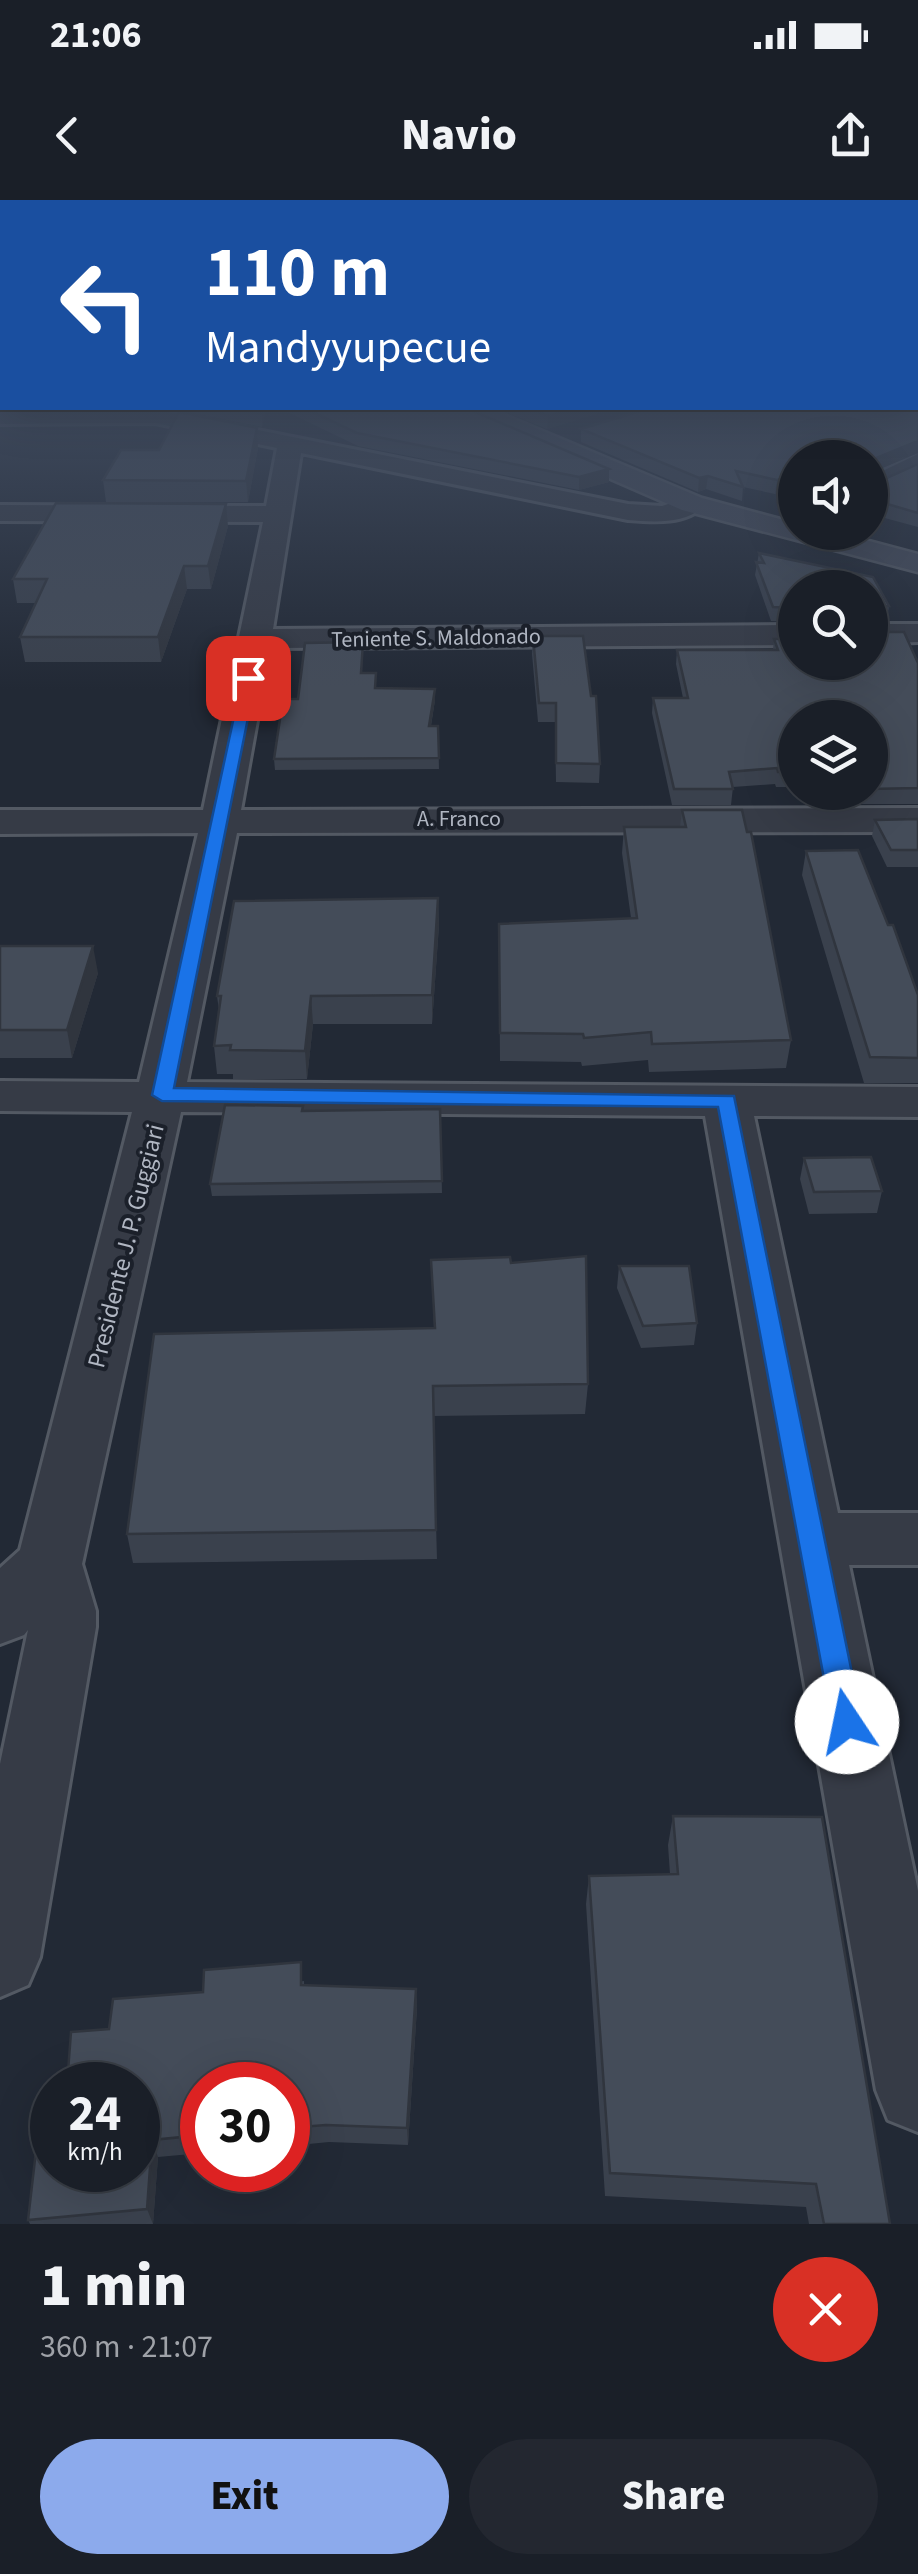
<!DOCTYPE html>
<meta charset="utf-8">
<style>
body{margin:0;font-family:"Source Sans 3",sans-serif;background:#232730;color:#f1f3f6;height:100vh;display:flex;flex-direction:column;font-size:38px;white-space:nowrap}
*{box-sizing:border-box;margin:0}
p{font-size:32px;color:#9fa2a8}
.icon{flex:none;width:55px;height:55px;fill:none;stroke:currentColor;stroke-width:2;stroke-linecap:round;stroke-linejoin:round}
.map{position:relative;height:2024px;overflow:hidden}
.sheet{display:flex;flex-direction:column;background:#1a1f28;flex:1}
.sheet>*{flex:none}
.top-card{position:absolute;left:0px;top:0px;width:920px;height:210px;box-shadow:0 10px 40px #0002,0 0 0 2px #383d45;background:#1a4fa0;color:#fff;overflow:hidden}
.fabs{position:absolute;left:778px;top:240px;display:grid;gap:20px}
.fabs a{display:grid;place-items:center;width:110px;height:110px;border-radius:50%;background:#1a1f28;box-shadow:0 10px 40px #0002,0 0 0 2px #383d45;font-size:50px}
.speed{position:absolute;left:30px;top:1862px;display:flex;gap:20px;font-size:50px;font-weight:700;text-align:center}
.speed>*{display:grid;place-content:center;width:130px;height:130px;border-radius:50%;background:#1a1f28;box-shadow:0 10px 40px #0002,0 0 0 2px #383d45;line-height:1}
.speed small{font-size:25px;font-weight:400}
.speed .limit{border:15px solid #d22;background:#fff;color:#111}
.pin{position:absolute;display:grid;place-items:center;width:85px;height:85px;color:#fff;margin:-42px;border-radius:20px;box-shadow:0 5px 15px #0006}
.me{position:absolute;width:110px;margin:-55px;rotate:349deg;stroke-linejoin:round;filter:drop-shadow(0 0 8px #0008)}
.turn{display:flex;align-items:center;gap:35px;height:210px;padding:0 40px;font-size:45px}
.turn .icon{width:130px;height:130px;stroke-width:2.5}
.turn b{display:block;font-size:70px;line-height:85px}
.round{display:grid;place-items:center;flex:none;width:105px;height:105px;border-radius:52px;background:#232730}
.overview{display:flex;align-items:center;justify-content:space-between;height:170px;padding:0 40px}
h1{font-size:60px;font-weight:800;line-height:75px}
.primary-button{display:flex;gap:20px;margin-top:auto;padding:20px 40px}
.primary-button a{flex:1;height:115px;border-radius:60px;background:#8caaec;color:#111;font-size:40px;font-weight:800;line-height:115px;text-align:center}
.primary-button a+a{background:#232730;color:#f1f3f6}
.status{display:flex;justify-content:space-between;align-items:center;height:70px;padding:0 50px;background:#1a1f28;direction:ltr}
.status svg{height:28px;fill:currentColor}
header{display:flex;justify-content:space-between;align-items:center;height:130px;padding:0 40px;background:#1a1f28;font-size:45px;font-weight:800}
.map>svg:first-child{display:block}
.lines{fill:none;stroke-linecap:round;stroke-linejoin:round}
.street-casing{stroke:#535963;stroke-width:6}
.secondary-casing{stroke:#535963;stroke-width:5}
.street{fill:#363b46;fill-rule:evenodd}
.secondary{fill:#444a58;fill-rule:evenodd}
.wall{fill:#3a414d}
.shaded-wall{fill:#30353e}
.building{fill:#444c59;stroke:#30353e;stroke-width:2.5}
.route{fill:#1a73e8;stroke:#114b97;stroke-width:2.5}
.labels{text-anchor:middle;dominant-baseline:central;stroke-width:8;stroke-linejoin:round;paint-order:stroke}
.far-street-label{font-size:22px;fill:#b0b6c2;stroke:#1b202a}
.street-label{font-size:25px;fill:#b0b6c2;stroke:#1b202a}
</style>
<div class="status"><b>21:06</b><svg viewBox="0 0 49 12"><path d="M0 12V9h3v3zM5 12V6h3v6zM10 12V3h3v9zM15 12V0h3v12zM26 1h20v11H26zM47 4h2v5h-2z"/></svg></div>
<header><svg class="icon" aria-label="back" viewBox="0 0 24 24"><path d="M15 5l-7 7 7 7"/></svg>Navio<svg class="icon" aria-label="share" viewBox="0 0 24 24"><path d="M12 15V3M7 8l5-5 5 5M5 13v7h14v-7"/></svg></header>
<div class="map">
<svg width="918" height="2024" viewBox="0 0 918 2024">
<rect width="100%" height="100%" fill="#222935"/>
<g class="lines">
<defs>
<path id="street" d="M104 208H148L628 304 662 306 692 296 705 304C688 325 653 322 628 320L301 253 273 429 795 425V445L270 448 241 610 918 608V632L237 633 187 882 918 887V917L754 916 838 1313H918V1365H849L918 1691V1932L888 1920 876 1890 705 916 181 912 82 1364 96 1411V1427L40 1757 28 1785 0 1797V1564L28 1430 24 1435 0 1444V1368L20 1350 132 912 0 911V881L139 882 198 633 0 634V610H203L263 322 0 321V305L266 306 277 248 155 223 0 224V210L105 211Z
M918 254V272L870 295V277Z
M870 424H918V442L870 444Z"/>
<path id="secondary" d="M456 208H488L702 298 795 323V332H835L918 354V372L682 310 459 213Z"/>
</defs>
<use href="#street" class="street-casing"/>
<use href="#secondary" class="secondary-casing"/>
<use href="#street" class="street"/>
<use href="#secondary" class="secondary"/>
</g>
<path class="wall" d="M918 206V253L871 273V285L918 264V327L870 314V258H795V291L789 289 775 294 743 287 742 301 706 289 698 292 581 242V229Z
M191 208H266L262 227 192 213Z
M279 208H466L609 269V282L579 290 358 246Z
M496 208H615L547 229Z
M258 248 248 302H106L103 280Z
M228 326 211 389H187L161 462H25L20 437 36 403H17L13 379Z
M759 353 889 406 887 420 870 421 795 388V422L771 421 755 375Z
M533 436 600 564 599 583 556 582 555 522H538L532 454Z
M774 439 918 463V604H857L852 596H798L796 592H870V518H795V589L794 587H776L775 584 733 587 731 605H672L652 513 653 498H683L676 464 677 450H773Z
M363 442 362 473 376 488 435 500 431 526H438L439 569 275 570 274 559 298 499Z
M682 610 791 840 786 868 649 872 648 860 582 866 581 862 500 861 499 724 631 718 622 653 624 627H680Z
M918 619V667H887L872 636 875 620Z
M806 651 888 725 918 795V883H864L802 675Z
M438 698 439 725 432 824H313L307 879H233V874H217L214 846 219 811 217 796Z
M0 746 98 773 72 858H0Z
M303 906V911L440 909 442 993 212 996 210 984Z
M804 958 882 991 877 1013 809 1014 800 979Z
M431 1060 511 1063 588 1184 585 1214 433 1216 437 1359 133 1363 127 1334 434 1128Z
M619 1066 697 1123 694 1145 641 1148 617 1088Z
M673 1616 890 2024H809L806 2007 605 1996 586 1704 589 1676 670 1674 668 1645Z
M304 1781V1785L416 1789 417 1808 408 1945 329 1942 288 1946V1885H202V1953L158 1957 153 2024H30L28 2020 52 1970 109 1829 203 1792Z"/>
<path class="shaded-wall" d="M263 208H266L262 227V214Z
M576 208H615L547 229 548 216Z
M257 228 258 248 248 302 246 281Z
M918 241V253L870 273 871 260Z
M609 269V282L579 290V277Z
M791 275 789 289 775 294 777 280Z
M708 276 706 289 698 292 699 278Z
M226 304 228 326 211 389 208 366Z
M184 366 187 389 161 462 158 437Z
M435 489V500L429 536V526Z
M438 698 439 725 432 824V795Z
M93 746 98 773 72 858 67 830Z
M311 796 313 824 307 879 305 851Z
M416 1789 417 1808 408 1945 407 1928Z
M152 1940 158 1957 153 2024 147 2009Z"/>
<path class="building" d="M918 206V241L871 260V285L918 264V313L870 299V258H795V276L791 275 777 280 736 271 743 287 708 276 699 278 581 229 650 208Z
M227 208H263L262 214Z
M304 208H466L609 269 579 277 357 233Z
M527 208H576L548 216Z
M179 212 257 228 246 281 103 280 121 250H159Z
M56 303 226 304 208 366H184L158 437H20L47 379H13Z
M759 353 873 377 889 406 870 407V388H795V408L773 407 756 362 764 363Z
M870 432H904L918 463V588L870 589V518H795V571L778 572 777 568 729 572 733 589H674L653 498H688L677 450H778L774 439H795V462H870Z
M533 436H583L591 496H596L600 564 556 563V503H539Z
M363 442 361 473H376L375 488 435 489 429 526H438L439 558 274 559 283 499H298L305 443Z
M682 610H742L747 632H751L791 840 652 844 651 832 584 838 583 834 500 833 499 724 637 718 624 627H686Z
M918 619V650H891L875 620Z
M858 650 888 725H893L918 795V858L870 857 806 651Z
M438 698 432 795 311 796 305 851 230 850 231 845 214 846 221 796H217L234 701Z
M0 746H93L67 830H0Z
M225 905 303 906 302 911 440 909 442 981 210 984Z
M871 957 882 991 814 992 804 958Z
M586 1056 588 1184 433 1186 436 1330 127 1334 154 1134 435 1128 431 1060 510 1057 511 1063Z
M619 1066H689L697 1123 643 1126Z
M673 1616 822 1617 890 2024H824L816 1984 610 1973 589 1676 678 1674Z
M301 1762V1785L416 1789 407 1928 326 1925 288 1928V1885H202V1935L152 1940 147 2009 28 2020 43 1890 52 1889V1970H138V1885H67L71 1832 109 1829 113 1799 203 1792 204 1770Z"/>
<linearGradient id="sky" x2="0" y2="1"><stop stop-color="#13171d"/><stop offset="0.42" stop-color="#3e495c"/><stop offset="1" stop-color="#3e495c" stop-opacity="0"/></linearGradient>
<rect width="918" height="490" fill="url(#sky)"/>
<path class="route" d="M243 475 256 478 174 888 734 896 862 1522 858 1532 847 1536 836 1532 832 1522 718 907 162 901 152 895Z"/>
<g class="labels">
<g class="far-street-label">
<text transform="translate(436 438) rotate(-1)">Teniente S. Maldonado</text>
<text x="459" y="619">A. Franco</text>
</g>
<g class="street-label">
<text transform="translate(126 1046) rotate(-76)">Presidente J. P. Guggiari</text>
</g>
</g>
</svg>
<div class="fabs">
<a><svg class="icon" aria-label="sound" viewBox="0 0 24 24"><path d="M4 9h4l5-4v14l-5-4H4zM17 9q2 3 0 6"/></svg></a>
<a><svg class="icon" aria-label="search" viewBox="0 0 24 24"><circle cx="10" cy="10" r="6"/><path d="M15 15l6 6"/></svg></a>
<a><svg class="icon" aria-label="layers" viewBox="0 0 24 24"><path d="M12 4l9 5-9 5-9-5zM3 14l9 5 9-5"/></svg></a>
</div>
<div class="speed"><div>24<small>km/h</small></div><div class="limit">30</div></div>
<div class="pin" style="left:248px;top:478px;background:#d93025"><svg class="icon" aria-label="arrive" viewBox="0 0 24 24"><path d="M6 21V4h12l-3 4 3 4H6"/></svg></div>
<svg class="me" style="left:847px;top:1522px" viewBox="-20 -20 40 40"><circle r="19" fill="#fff"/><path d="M0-13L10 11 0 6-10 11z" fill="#1a73e8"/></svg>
<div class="top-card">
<div class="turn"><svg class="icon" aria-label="left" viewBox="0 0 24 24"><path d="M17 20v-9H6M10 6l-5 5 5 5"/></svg><div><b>110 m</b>Mandyyupecue</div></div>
</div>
</div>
<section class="sheet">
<div class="overview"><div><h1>1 min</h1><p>360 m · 21:07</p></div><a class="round" style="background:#d93025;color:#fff"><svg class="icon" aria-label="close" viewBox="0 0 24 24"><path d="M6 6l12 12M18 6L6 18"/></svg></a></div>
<div class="primary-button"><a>Exit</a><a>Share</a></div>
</section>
